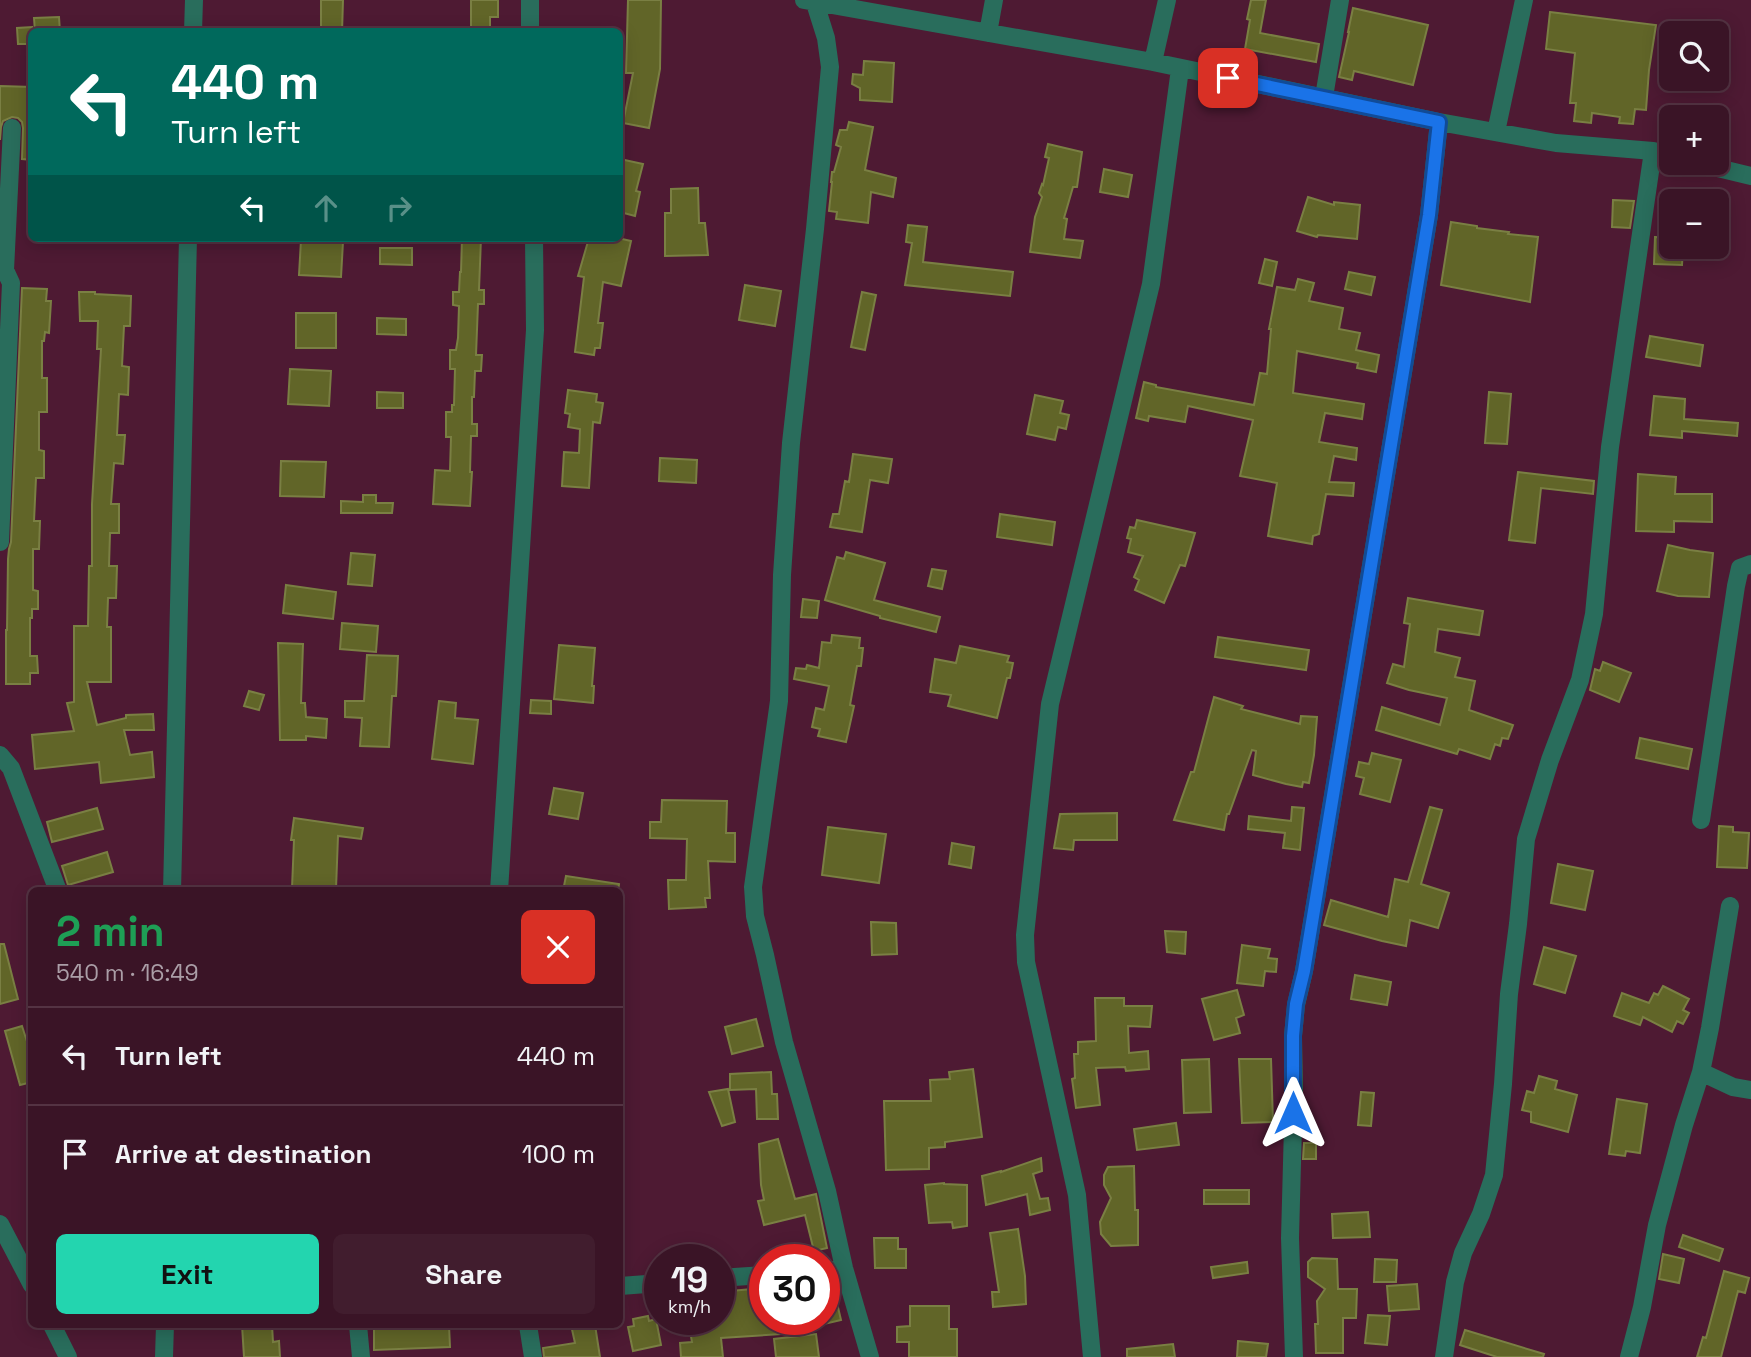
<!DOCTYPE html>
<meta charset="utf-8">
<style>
body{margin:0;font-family:"Space Grotesk",sans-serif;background:#411d2e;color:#f1f3f6;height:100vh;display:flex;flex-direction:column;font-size:26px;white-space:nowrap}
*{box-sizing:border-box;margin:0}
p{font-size:23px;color:#ab9ea7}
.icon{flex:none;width:38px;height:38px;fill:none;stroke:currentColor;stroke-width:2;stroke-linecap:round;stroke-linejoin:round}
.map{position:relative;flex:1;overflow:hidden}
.panel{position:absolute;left:28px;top:887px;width:595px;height:441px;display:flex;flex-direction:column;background:#3a1426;border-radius:10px;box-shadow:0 4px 18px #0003,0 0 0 2px #543343}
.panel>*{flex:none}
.top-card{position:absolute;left:28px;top:28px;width:595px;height:214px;border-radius:10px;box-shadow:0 4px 18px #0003,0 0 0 2px #543343;background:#00695c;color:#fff;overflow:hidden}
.tools{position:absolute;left:1659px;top:21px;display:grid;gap:14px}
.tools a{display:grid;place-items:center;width:70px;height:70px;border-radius:10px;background:#3a1426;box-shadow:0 4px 18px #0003,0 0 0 2px #543343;font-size:35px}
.speed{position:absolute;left:644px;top:1244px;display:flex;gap:14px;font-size:35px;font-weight:700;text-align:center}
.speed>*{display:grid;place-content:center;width:91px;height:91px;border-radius:50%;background:#3a1426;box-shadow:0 4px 18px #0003,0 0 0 2px #543343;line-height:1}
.speed small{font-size:18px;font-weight:400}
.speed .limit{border:10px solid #d22;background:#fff;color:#111}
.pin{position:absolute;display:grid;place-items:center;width:60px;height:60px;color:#fff;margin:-30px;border-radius:14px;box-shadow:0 4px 10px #0006}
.me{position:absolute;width:77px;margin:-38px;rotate:0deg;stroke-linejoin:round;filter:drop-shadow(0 0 5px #0008)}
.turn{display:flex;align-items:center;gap:24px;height:147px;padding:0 28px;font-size:32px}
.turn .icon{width:91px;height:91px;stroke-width:2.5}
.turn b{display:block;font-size:49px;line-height:60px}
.lanes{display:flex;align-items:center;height:66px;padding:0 28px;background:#0003;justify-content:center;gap:35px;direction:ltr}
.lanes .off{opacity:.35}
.round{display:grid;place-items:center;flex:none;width:74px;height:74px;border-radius:10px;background:#411d2e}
.head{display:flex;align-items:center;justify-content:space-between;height:119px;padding:0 28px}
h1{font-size:42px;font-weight:700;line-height:52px;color:#1e9e55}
.button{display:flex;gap:14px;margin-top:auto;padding:14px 28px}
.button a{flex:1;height:80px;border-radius:10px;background:#23d5af;color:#111;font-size:28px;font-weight:700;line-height:80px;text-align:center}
.button a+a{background:#411d2e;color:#f1f3f6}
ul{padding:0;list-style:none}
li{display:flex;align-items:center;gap:21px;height:98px;padding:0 28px;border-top:2px solid #543343}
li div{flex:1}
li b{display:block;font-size:26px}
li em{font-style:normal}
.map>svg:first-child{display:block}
.building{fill:#616528;stroke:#7a7f43;stroke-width:2}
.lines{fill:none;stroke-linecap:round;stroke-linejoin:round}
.minor{stroke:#296d5c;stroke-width:18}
.route-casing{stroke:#114b97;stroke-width:18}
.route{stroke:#1a73e8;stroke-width:12}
</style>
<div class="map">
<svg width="1751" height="1357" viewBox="0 0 1751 1357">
<rect width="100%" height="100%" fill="#4e1a33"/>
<path class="building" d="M321 0H343L342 32H321Z
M471 0H498V17H490V32H471Z
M628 0H661L660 69 649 128 623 123 633 73H626Z
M1251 0H1266L1260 33 1319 44 1316 62 1245 49 1250 20 1247 19Z
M1353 8 1428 25 1413 85 1354 71 1352 80 1339 77 1349 32H1348Z
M1550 12 1656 25 1649 70 1646 110 1635 109 1633 124 1619 123 1620 117 1592 113 1591 123 1574 121 1576 103H1570L1575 53 1546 49Z
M59 17 60 32H35L34 18Z
M32 27V44H18L17 28Z
M864 61 894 63 892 102 860 100V88L852 84 853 74 863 75Z
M0 86 32 87V160L22 159 23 128 22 122 18 118 12 117 3 121 1 127 0 140Z
M849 122 873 127 865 170 896 178 893 197 871 192 868 223 836 219 837 212 829 211 832 182H831L832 172H834L841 147 836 145 840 130H847Z
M1048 144 1082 152 1077 187H1073L1064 218 1067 219 1064 239 1083 241 1080 258 1030 252 1035 217 1042 197 1039 193 1042 184 1043 185 1049 158 1045 157Z
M620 159 643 164 636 191 640 192 635 216 620 212Z
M1104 169 1132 175 1128 197 1100 192Z
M698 188 699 223H705L708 255 665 256V213H671V189Z
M1308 197 1334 205V202L1360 205 1357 239 1318 235 1317 237 1297 231Z
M1613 200 1634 201 1630 228 1612 227Z
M1451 222 1477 226V228L1509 232 1508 234 1538 237 1530 302 1441 285Z
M908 225 927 227 923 262 1013 272 1010 296 905 285 912 243 906 242Z
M1655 237 1671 238V247H1683L1682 265 1654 264Z
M462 238H481L479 290H484V304H478L476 355H482L481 371H475L474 397H472V424H477V436H471L470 472H472L470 506 433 504 435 470 450 471 451 437H446V412H452V405H454L455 369H450V350H456L458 338 459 306 453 305V292H459L460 272H461Z
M589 238H618L631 241 621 286 603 282 598 323H603L600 348H595L594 355 575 352 584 277 578 276Z
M301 240 343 242 341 277 299 275Z
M380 248H412V265L380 264Z
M1265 259 1277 262 1272 286 1259 283Z
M1349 272 1375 277 1371 295 1345 289Z
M1298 279 1314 283 1309 301 1343 308 1339 329 1360 333 1356 350 1379 355 1376 372 1357 368 1358 363 1297 351 1293 393 1364 404 1362 419 1325 413 1319 442 1357 448 1356 460 1334 456 1329 482 1354 483 1353 496 1326 494 1319 534 1313 536 1312 544 1268 536 1277 483 1240 476 1253 420 1188 406 1185 422 1149 416 1148 421 1136 418 1144 382 1156 385V387L1254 405 1260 373 1267 374 1271 329H1269L1277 287 1295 290Z
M745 285 781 291 775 326 739 320Z
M22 288 47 289 46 301H51L49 333 45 332 44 341H42V378H47V412H39V450L44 451V478H36L34 521H40L39 549H33V590L38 591V609H32V618H30V656H37L38 673H30V684H6V630H7L8 559 9 549 11 542Z
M79 292H95V294L131 296 130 326H124L122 366 129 367 128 395 119 394 117 435H125L123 464 114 463 111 504H119V533H110L109 566H117L116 598H108L107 627H111V682H87L97 725 126 718V715L153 714 154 730H124L130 755 152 752 154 777 101 783 99 762 35 769 32 735 74 731 67 703 74 702V626H88L89 566H92V504L101 349H97L98 321H80Z
M862 292 876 295 865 350 851 347Z
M296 313H336V348H296Z
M377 318 406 319V335L377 334Z
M1650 336 1703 345 1700 366 1646 357Z
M290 369 331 371 329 406 288 404Z
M568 390 597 394 596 402 603 403 600 423 593 422 589 488 562 486 564 452 579 453 580 429 568 427 570 414 565 413Z
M377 392 403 393V408H377Z
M1489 392 1511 394 1507 444 1485 443Z
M1035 395 1063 401 1060 413 1069 415 1066 429 1058 427 1055 440 1027 434Z
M1654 396 1685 399 1684 419 1738 423 1737 436 1682 431V438L1650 435Z
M853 454 892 459 888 483 870 480 862 532 830 527 833 514H839L845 481 849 482Z
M660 458 697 460 696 483 659 481Z
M281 461 326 462 324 497 280 496Z
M1518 472 1594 481 1593 494 1541 488 1535 543 1509 540Z
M1638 474 1676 477 1675 494H1712V522L1674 521V532L1636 531Z
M363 495H376V503H393L392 513H341V501L363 502Z
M1000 514 1055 522 1052 545 997 537Z
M1137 520 1195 533 1185 566 1180 565 1164 603 1135 590 1139 580 1134 577 1143 556 1128 552 1131 539 1127 538 1130 527 1135 528Z
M1668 545 1690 550 1713 553 1709 597 1678 596 1657 591Z
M846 552 885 563 874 600 940 617 936 632 880 618V616L825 600 837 557 844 559Z
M351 553 375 555 372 586 348 584Z
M932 569 946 571 942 589 928 586Z
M286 585 336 592 333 619 283 613Z
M1408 598 1483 611 1479 635 1438 629 1435 652 1460 658 1455 677 1475 681 1469 710 1513 725 1508 739 1502 738 1500 746 1495 744 1490 759 1459 749 1457 754 1376 730 1382 707 1440 725 1447 698 1409 690 1387 683 1393 664 1404 667 1410 624 1404 623Z
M803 599 819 601 817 618 801 617Z
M342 623 378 626 376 652 340 649Z
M832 635 860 638 859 648H863L861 666H857L850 705 854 706 846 742 818 736 820 729 812 727 816 708 824 710 829 686 794 679 796 668 806 669 807 665 819 668 822 642 831 643Z
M1218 637 1309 650 1306 670 1215 657Z
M278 643 303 644 301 703H305L306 717 327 719 326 738 306 736V740H280Z
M559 645 595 648 592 686H594L593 703 554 699Z
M960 646 1009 656 1007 662 1013 663 1010 678H1007L997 718 948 706 951 695 930 692 935 659 956 663Z
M367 655 398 656 396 696H392L389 747 360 746 362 718 345 717V701H364Z
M1603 662 1631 673 1619 702 1590 690 1595 669 1600 671Z
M249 691 264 695 259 710 244 706Z
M1214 697 1243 706 1241 709 1300 724 1301 716 1317 717 1314 755 1309 783 1303 782 1302 787 1286 784 1253 775 1256 751 1252 750 1229 814H1227L1224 830 1174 820 1191 772H1194Z
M531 700 551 701V714L530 713Z
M439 701 456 703 455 718 478 720 473 764 432 759Z
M1640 738 1692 749 1688 769 1636 758Z
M1372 753 1401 760 1390 802 1360 794 1364 778 1356 776 1359 762 1369 764Z
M554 788 583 793 578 819 549 814Z
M662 800 727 801 726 833H735V862L708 861 710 898H705L706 907 669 909 668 880H686L687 839 650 838V822H661Z
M1292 807 1304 808 1300 850 1283 848 1285 833 1248 829 1249 816 1291 821Z
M1430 807 1442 810 1421 884 1449 893 1438 928 1410 920 1406 946 1382 941 1324 925 1331 900 1388 917 1395 879 1408 882Z
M97 808 103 829 52 842 47 822Z
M1117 813V840H1074L1073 850 1054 848 1060 814Z
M294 818 363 828 361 839 338 836 336 889 292 888 294 840H291Z
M1719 826 1733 827V832L1749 833 1747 868 1717 867Z
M828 827 886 834 879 883 822 875Z
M952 843 974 847 971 868 949 864Z
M107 852 113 872 68 885 62 866Z
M1558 864 1593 871 1585 910 1551 903Z
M566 876 619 884 618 891H563Z
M871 922 896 923 897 954 872 955Z
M1165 931 1186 932 1185 954 1167 952Z
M0 944H4L18 999 0 1004Z
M1242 945 1270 949 1268 958 1277 959 1276 972 1265 971 1263 986 1237 983Z
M1544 947 1576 956 1565 993 1534 984Z
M1355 975 1391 982 1387 1005 1351 999Z
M1663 986 1689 999 1683 1010 1689 1013 1683 1024 1677 1021 1672 1032 1643 1017 1640 1025 1614 1016 1622 993 1649 1003 1654 993 1658 995Z
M1237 990 1244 1015 1236 1018 1240 1033 1214 1040 1202 999Z
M1095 998H1124V1006H1152L1150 1027 1128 1026 1129 1053 1148 1051 1149 1069 1126 1071 1125 1067 1096 1068 1100 1105 1076 1108 1072 1079 1075 1078 1074 1054H1078V1042L1096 1041Z
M756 1019 763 1046 732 1054 725 1027Z
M22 1026 32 1057V1082L20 1085 5 1031Z
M1209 1059 1211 1112 1184 1113 1182 1060Z
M1239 1059H1271L1273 1122 1242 1123Z
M973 1069 982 1137 945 1142V1147L929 1148V1169L886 1170 884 1101H931L930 1080 950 1079 949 1072Z
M771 1072 772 1094H777L778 1119H757L756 1089 730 1090V1074Z
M1539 1076 1557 1081 1555 1089 1577 1095 1568 1132 1531 1122V1112L1522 1110 1527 1091 1534 1093Z
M728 1089 735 1122 722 1126 709 1092Z
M1361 1092 1374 1093 1371 1126 1358 1125Z
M1617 1099 1647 1104 1640 1153 1626 1151 1625 1156 1609 1154Z
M1176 1123 1179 1145 1137 1150 1134 1129Z
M778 1139 795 1199 816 1194 827 1248 814 1251 805 1215 764 1225 758 1201 764 1200 761 1185 759 1144Z
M1304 1143H1316V1159H1303Z
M1041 1158 1042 1171 1033 1174 1040 1199 1048 1198 1050 1210 1030 1215 1027 1194 986 1205 982 1176 1001 1171V1172Z
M1134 1166 1135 1210H1138V1245L1111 1246 1101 1234 1100 1222 1111 1198 1104 1185V1175L1108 1167Z
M944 1183V1184L967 1185V1226L953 1228 952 1222 929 1223 925 1185Z
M1204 1190H1249V1204H1204Z
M1368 1212 1370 1237 1333 1238 1332 1214Z
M1018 1229 1025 1276 1026 1304 993 1307 992 1292H999L990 1233Z
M1683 1235 1723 1249 1719 1261 1679 1247Z
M874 1238H898V1249H906V1268H875Z
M1663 1254 1684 1259 1679 1283 1659 1279Z
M1312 1258 1337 1259 1338 1289H1357L1356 1318H1343V1353H1316L1315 1324H1318L1317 1301 1325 1289 1308 1277V1262Z
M1375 1259 1397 1260 1396 1282H1374Z
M1247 1262 1248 1273 1213 1278 1211 1267Z
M1724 1271 1749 1278 1745 1293 1738 1291 1721 1357H1697L1703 1337 1706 1338Z
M1417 1284 1419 1309 1389 1311 1387 1286Z
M765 1288V1320H780L781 1334 721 1338 723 1357H681L680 1343 692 1342 688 1320H719V1292Z
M837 1303 841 1320 824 1324V1306Z
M910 1306H949V1329H957V1357H909V1342H897V1327L910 1326Z
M1368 1315 1390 1316 1387 1345 1365 1343Z
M648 1316 649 1321 656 1319 661 1345 633 1351 628 1327 634 1326 633 1319Z
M242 1325H272L273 1342 279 1341 280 1357H244Z
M374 1325H449L450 1347 374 1350Z
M571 1325H595L600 1357H544L543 1348 575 1343Z
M1465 1330 1544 1354 1543 1357H1497L1460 1345Z
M816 1334 819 1357H776L774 1339Z
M1238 1341 1268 1344 1266 1357H1237Z
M1173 1344 1175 1357H1127V1349Z"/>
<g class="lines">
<path class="minor" d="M530 0V32
M804 0 1153 62 1439 122 1556 143 1653 151 1671 156
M814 0 826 38 830 67 815 229 791 443 782 575 779 701 753 887 755 916 765 955 784 1042 827 1191 844 1268 870 1357
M193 32 194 0
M988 33 994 0
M1153 62 1167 0
M1324 97 1340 0
M1496 132 1524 0
M1697 163 1751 176
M0 542 11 283 5 270 12 128
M0 755 11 768 58 891
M1701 820 1736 586 1740 568 1751 564
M172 891 188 238
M499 891 535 330 534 238
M1701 1072 1733 1087 1751 1090
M0 1224 32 1285
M824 1270 844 1268
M719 1278 765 1275
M620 1286 660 1283
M52 1325 68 1357
M358 1325 361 1357
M528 1325 533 1357
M164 1357 165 1325
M1092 1357 1077 1195 1026 962 1025 935 1050 704 1151 284 1180 69
M1294 1357 1290 1238 1294 1088 1293 1036 1296 1005 1304 971 1429 215 1439 122
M1444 1357 1455 1282 1463 1253 1481 1214 1494 1175 1503 1084 1509 994 1518 924 1526 839 1550 760 1580 680 1594 614 1610 447 1653 151
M1629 1357 1642 1307 1657 1225 1684 1125 1701 1072 1710 1028 1730 906"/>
</g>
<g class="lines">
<defs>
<path id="route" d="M1228 78 1439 122 1429 215 1304 971 1296 1004 1293 1036V1113"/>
</defs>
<use href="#route" class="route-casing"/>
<use href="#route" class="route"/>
</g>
</svg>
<div class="tools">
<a><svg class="icon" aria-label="search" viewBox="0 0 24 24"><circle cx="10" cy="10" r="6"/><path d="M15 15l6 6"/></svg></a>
<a>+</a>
<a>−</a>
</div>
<div class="speed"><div>19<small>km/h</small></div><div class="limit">30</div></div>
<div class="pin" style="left:1228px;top:78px;background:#d93025"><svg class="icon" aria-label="arrive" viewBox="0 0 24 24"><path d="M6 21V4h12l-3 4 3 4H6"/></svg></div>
<svg class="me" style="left:1293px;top:1113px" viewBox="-20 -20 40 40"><path d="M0-17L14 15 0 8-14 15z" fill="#1a73e8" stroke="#fff" stroke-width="4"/></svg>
<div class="top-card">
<div class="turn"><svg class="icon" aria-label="left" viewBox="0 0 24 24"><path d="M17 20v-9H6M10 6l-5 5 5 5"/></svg><div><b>440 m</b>Turn left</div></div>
<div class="lanes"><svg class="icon" aria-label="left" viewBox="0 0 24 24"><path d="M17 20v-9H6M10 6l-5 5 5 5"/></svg><svg class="icon off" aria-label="ahead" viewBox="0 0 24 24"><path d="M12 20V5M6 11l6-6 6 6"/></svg><svg class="icon off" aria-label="right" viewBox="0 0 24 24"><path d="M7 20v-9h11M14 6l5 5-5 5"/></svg></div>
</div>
<section class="panel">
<div class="head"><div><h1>2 min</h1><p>540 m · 16:49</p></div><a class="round" style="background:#d93025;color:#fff"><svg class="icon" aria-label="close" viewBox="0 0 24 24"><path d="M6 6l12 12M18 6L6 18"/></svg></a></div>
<ul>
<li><svg class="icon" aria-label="left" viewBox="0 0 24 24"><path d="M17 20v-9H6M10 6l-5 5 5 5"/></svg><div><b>Turn left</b></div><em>440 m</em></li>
<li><svg class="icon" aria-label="arrive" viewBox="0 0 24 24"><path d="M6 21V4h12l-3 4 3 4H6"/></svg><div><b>Arrive at destination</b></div><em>100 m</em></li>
</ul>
<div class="button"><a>Exit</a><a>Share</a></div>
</section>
</div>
